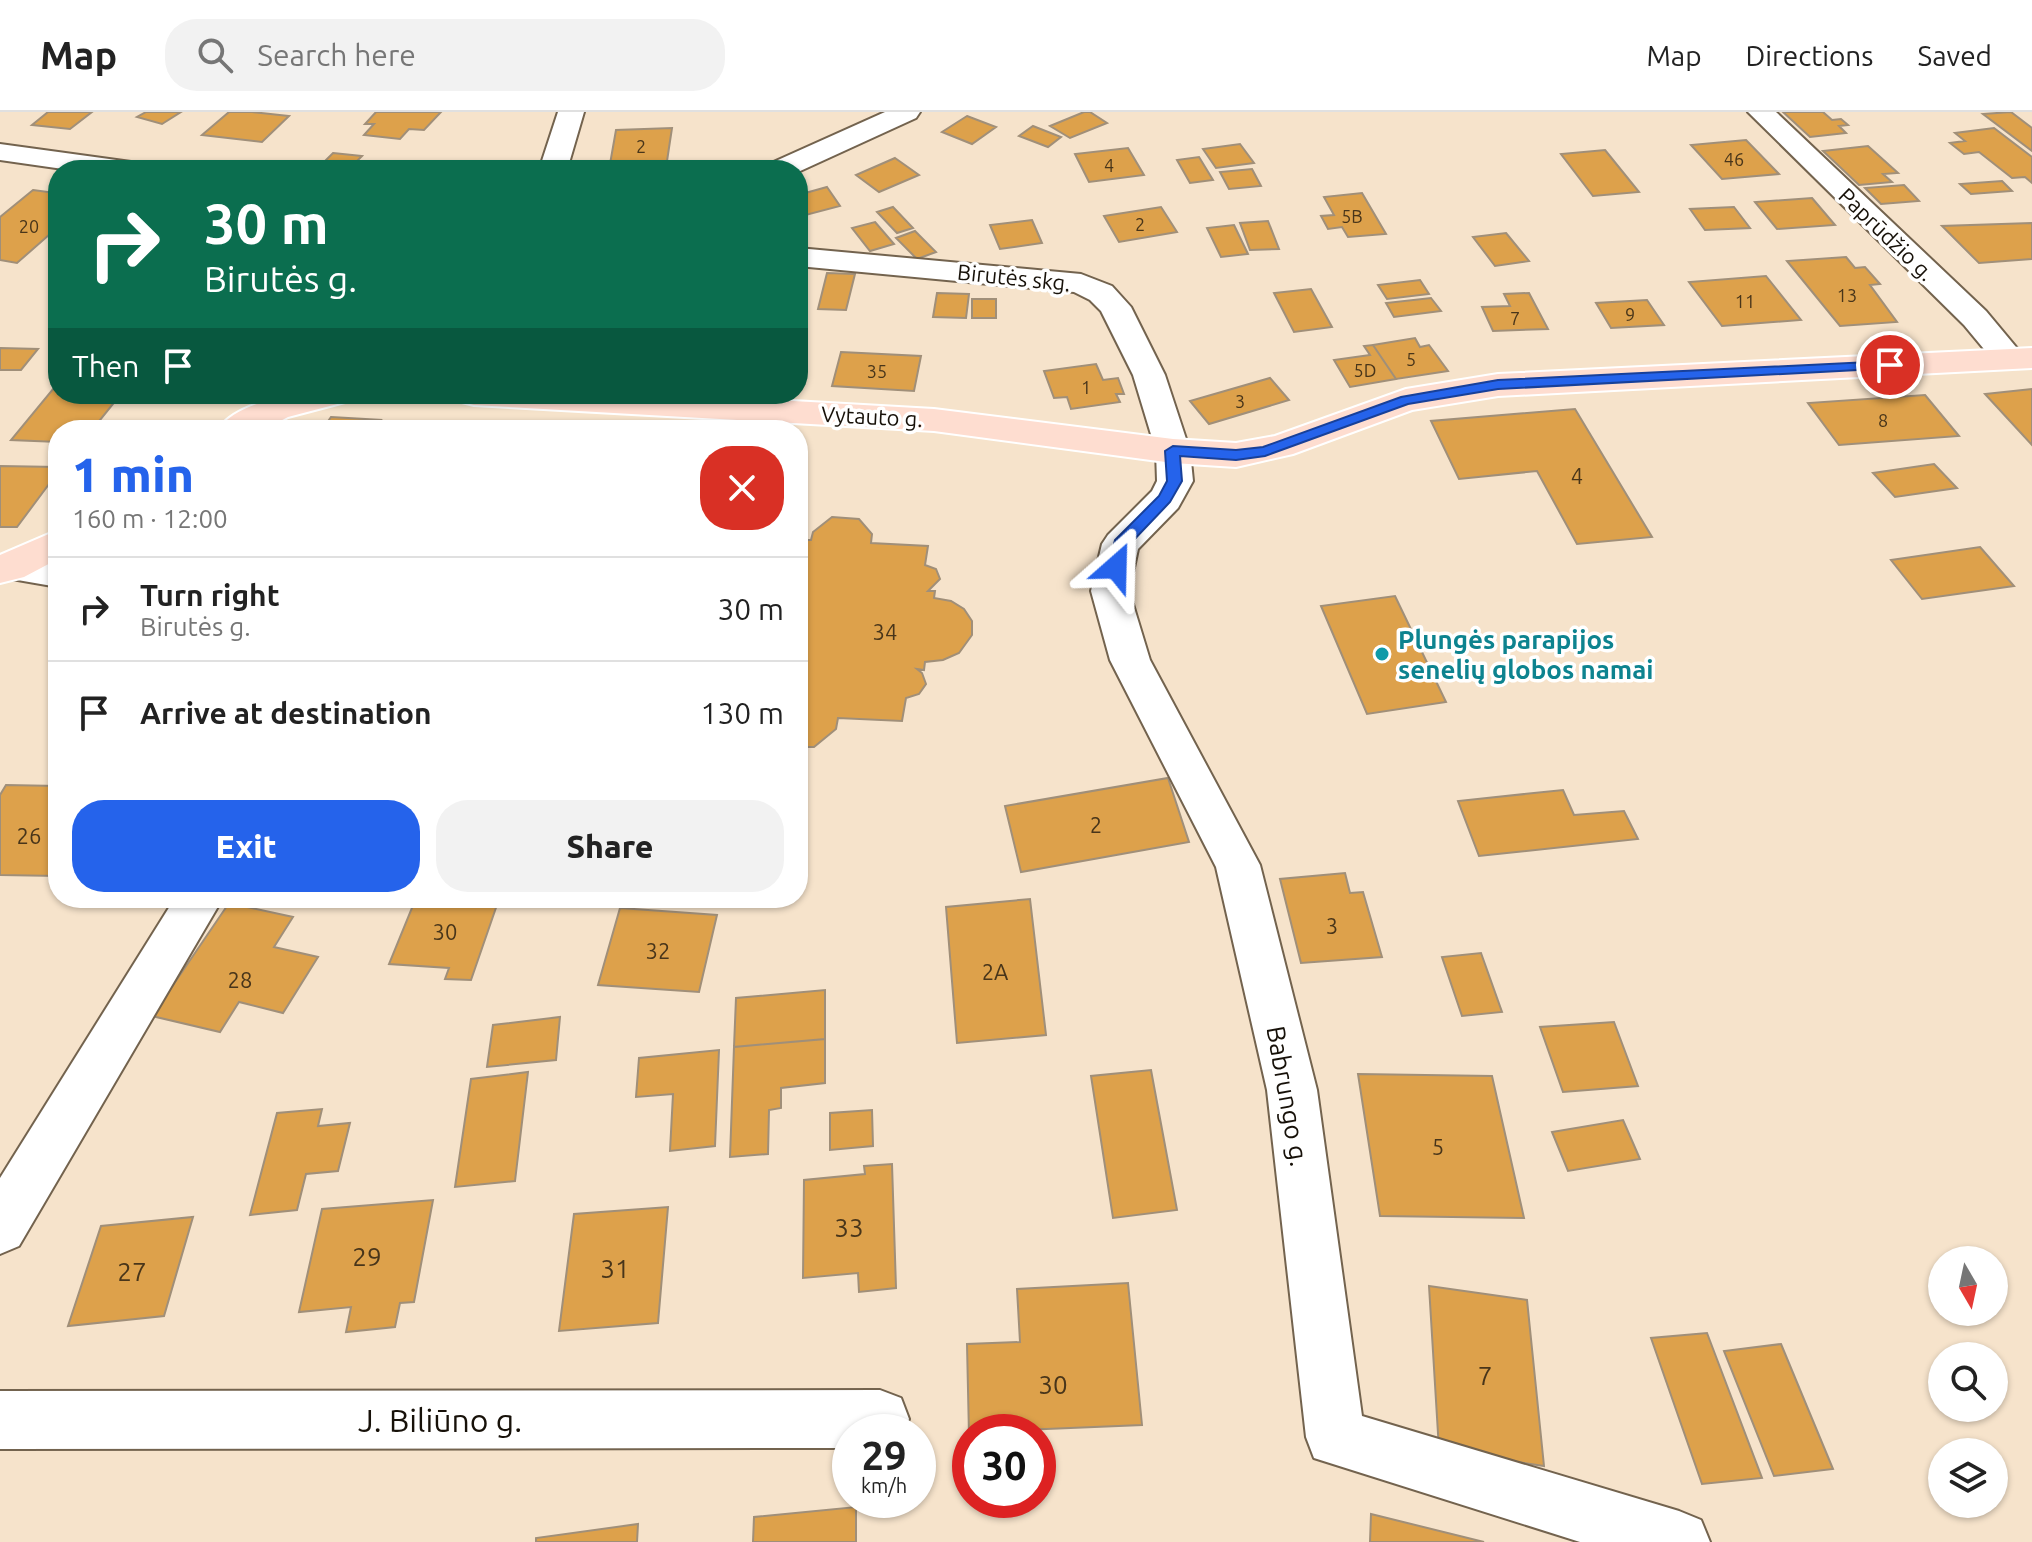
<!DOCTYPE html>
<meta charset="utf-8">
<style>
body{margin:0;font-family:Ubuntu,sans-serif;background:#f2f2f2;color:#222;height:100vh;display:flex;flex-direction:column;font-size:30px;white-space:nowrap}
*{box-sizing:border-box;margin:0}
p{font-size:26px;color:#767676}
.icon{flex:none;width:44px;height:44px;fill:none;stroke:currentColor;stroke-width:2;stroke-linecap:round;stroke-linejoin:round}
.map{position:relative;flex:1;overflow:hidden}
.details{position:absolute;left:48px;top:308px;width:760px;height:488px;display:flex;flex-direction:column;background:#fff;border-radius:32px;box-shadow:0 2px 6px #0004}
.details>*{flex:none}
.top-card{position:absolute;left:48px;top:48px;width:760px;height:244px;border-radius:32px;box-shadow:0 2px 6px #0004;background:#0b6e4f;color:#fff;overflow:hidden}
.needle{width:52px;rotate:171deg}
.controls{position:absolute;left:1928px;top:1134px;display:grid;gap:16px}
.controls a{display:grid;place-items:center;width:80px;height:80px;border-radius:50%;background:#fff;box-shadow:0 2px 6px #0004;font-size:40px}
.speed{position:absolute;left:832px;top:1302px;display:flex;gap:16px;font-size:40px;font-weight:700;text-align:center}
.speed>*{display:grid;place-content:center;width:104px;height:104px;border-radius:50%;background:#fff;box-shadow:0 2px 6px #0004;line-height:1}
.speed small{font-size:20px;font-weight:400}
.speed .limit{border:12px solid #d22;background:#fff;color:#111}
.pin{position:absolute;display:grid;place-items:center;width:68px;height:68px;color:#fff;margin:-34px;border:4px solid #fff;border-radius:50%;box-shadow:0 2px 8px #0007}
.me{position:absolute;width:88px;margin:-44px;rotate:25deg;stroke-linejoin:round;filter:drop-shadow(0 0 6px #0008)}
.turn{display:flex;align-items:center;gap:28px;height:168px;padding:0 24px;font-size:36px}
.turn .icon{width:104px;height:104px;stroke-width:2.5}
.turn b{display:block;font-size:56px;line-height:68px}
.then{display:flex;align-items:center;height:76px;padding:0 24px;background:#0003;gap:16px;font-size:30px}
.round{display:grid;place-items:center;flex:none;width:84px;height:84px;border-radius:32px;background:#f2f2f2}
.overview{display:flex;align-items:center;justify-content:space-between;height:136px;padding:0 24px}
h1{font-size:48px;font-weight:800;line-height:60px;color:#2563eb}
.primary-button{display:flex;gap:16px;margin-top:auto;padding:16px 24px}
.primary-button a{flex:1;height:92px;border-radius:32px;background:#2563eb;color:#fff;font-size:32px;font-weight:800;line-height:92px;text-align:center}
.primary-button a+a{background:#f2f2f2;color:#222}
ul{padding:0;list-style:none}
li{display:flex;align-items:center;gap:24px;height:104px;padding:0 24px;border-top:2px solid #e0e0e0}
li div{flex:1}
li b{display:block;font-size:30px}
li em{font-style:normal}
header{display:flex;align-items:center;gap:48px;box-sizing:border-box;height:112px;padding:0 40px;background:#fff;border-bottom:2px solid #e0e0e0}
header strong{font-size:38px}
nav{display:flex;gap:44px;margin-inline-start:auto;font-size:28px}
.search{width:560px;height:72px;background:#f2f2f2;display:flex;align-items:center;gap:20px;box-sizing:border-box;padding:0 28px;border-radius:32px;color:#767676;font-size:30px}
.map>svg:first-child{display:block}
.building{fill:#dda14b;stroke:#a08f79;stroke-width:2}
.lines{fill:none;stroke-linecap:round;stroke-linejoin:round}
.minor-casing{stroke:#73634e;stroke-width:4}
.major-casing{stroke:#fff;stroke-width:4}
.minor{fill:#fff;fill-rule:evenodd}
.major{fill:#feddd0;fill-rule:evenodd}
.route{fill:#2563eb;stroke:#184099;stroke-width:2}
.culture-dot{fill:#0f9aa8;stroke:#fff;stroke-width:3}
.labels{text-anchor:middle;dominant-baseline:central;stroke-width:7;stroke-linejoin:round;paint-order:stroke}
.far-number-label{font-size:18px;fill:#48351a}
.far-street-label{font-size:22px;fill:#171109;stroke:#fff}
.number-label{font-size:22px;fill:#48351a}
.culture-label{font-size:26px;font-weight:bold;fill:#0d838f;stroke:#fff;text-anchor:start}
.street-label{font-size:26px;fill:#171109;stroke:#fff}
.near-number-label{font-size:26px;fill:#48351a}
.near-street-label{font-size:32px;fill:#171109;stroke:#fff}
</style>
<header>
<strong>Map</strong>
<div class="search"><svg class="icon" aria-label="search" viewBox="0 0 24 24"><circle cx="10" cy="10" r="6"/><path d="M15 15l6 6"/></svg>Search here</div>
<nav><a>Map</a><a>Directions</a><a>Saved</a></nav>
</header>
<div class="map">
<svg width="2032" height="1430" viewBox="0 0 2032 1430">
<rect width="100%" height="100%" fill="#f6e3cb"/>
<path class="building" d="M48 0H92L70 17 32 13Z
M146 0H181L162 12 137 5Z
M229 0H252L289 4 262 30 202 23Z
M376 0H441L424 18 409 17 400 27 364 23 374 12H365Z
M1084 0H1090L1107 11 1070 26 1050 14Z
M1783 0H1823L1832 8 1841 7 1848 13 1839 14 1846 21 1810 25Z
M2011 0 2032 16V39L1983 2Z
M967 4 996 15 972 32 942 20Z
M1033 14 1061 25 1048 35 1019 24Z
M672 16 667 49 610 52 616 18Z
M1994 16 2032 45V71L2025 65 2012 66 1979 40 1964 42 1950 31 1965 29 1955 21Z
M1746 28 1779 62 1722 67 1691 33Z
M1240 32 1254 51 1216 56 1203 37Z
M1868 34 1898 61 1883 62 1892 70 1859 73 1823 39Z
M1128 36 1144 63 1089 70 1075 42Z
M1605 38 1639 80 1593 84 1561 42Z
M333 41 362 44 348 58H316Z
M1199 45 1213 68 1190 71 1177 48Z
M895 46 919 63 879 80 856 63Z
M1252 57 1261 74 1229 77 1220 60Z
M2002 69 2012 79 1971 82 1960 72Z
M1904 73 1919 89 1881 92 1865 76Z
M827 75 840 94 798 105V83Z
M33 78 55 81 58 78V123L50 122 17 151 0 148V105Z
M1362 81 1386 122 1348 125 1342 115 1328 117 1321 104 1334 103 1324 85Z
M1812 86 1835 113 1777 117 1755 90Z
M893 95 913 116 897 121 877 100Z
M1161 95 1177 120 1119 130 1104 104Z
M1734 95 1750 116 1705 118 1690 97Z
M1032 108 1042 131 1000 137 990 113Z
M1268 109 1279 137 1250 138 1240 111Z
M875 110 894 132 870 139 852 116Z
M2032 111V147L1979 151 1942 114Z
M1234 113 1248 142 1221 145 1207 116Z
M915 119 936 140 917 147 896 126Z
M1506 121 1529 149 1495 154 1473 125Z
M1846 145 1855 156 1865 155 1880 172 1870 173 1897 210 1840 214 1787 149Z
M827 161 855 162 846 198 818 197Z
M1766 164 1801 208 1722 214 1689 170Z
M1420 168 1429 182 1387 187 1378 173Z
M1311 177 1332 215 1294 220 1274 181Z
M937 181 969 182 966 206 933 205Z
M1529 181 1548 217 1493 219 1482 195 1510 194 1504 182Z
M1431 186 1441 199 1394 205 1386 191Z
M972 187H996V206H972Z
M1647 188 1664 213 1611 216 1596 191Z
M1415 226 1420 235 1429 233 1448 259 1396 267 1373 233Z
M1373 233 1396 267 1350 275 1334 248 1370 243 1364 234Z
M0 236 38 237 21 258H0Z
M841 240 921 244 914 279 832 274Z
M1096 252 1103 268 1118 266 1124 282H1116L1120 290 1071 297 1067 285 1054 286 1044 259Z
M1270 266 1289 288 1209 312 1190 289Z
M58 271V282H121L92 318H58V330L11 328Z
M2032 277V333L1985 282Z
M1925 283 1959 324 1839 333 1808 291Z
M1575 297 1652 425 1577 432 1537 359 1459 367 1431 309Z
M331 305 381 308 375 318H322Z
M1934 352 1957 376 1895 385 1873 361Z
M0 354 58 355V360L17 415H0Z
M832 405 859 407 872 422 871 431 928 434 925 453 936 457 940 467 928 479H935L934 486 951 489 964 497 972 509V523L959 541 943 548 925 550 924 558 917 557 922 561 926 572 919 582 906 586 902 609 838 606 836 617 814 635H798V428H811L813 420Z
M1980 435 2014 474 1922 487 1891 448Z
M1395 484 1446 590 1367 602 1321 494Z
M1168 666 1189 730 1021 760 1005 694Z
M6 673 58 674V764L0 763V683Z
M1563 678 1574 703 1624 699 1638 727 1479 744 1458 689Z
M1345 761 1350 781 1363 780 1382 845 1301 851 1280 767Z
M416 786 499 787 471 868 445 867 449 856 389 852Z
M1030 787 1046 923 957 931 946 795Z
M229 791 293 805 274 835 318 845 283 901 239 890 220 920 152 904Z
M620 796 717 803 699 880 598 873Z
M1481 841 1502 900 1462 904 1442 845Z
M825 878V927L734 935 736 886Z
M560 905 556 948 487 955 493 913Z
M1614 910 1638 974 1563 980 1540 915Z
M825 927V971L781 976V996L769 998 768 1042 730 1045 734 935Z
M719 938 715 1034 670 1039 673 982 636 985 639 946Z
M1151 958 1177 1098 1113 1106 1091 964Z
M528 960 515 1069 455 1075 471 967Z
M1358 962 1492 964 1524 1106 1380 1104Z
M322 997 318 1014 350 1011 338 1059 306 1062 297 1098 250 1103 277 1001Z
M872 998 873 1034 830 1038V1001Z
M1623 1008 1640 1047 1568 1059 1552 1020Z
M892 1052 896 1176 859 1180 858 1161 803 1166 804 1068 865 1062 864 1054Z
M433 1088 414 1190 400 1191 395 1215 346 1220 351 1195 299 1200 322 1097Z
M668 1095 658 1211 559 1219 574 1102Z
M193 1105 164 1204 68 1214 101 1114Z
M1128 1171 1142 1313 970 1320 969 1323 967 1232 1020 1230 1017 1177Z
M1429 1174 1527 1188 1544 1354 1439 1338Z
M1707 1221 1762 1366 1702 1372 1651 1226Z
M1781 1232 1833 1357 1774 1364 1724 1239Z
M856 1395V1430H753L754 1405Z
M1371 1402 1484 1430H1370Z
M638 1412 637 1430H536V1426Z"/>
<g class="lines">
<defs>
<path id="minor" d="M558 0H584L567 58H539Z
M885 0H920L916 6 798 60 765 58 769 52Z
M1748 0H1776L1986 199 2026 247 2022 254 2010 257 1998 254 1964 213Z
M0 32 131 50 141 52 145 58H70L0 48Z
M798 136 1081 162 1112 174 1131 195 1165 263 1190 339 1193 369 1178 396 1138 437 1129 479 1150 548 1260 753 1317 978 1362 1304 1679 1399 1701 1408 1710 1430H1580L1314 1346 1306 1325 1267 978 1216 755 1110 548 1091 479 1102 432 1108 423 1152 379 1157 369 1156 339 1133 263 1101 199 1090 188 1074 180 798 154Z
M11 441 58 447V475L0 465V445Z
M175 786H223L19 1134 0 1142V1066Z
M880 1278 901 1286 909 1307 904 1320H850V1336L0 1337V1279Z"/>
<path id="major" d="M2032 236V256L1498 284 1412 298 1293 342 1236 355 1173 351 934 319 474 293 462 290 457 282H667L934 297 1173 327 1236 331 1275 324 1406 277 1498 262Z
M291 282H350L345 290 288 305 263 318H218C231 297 268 288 291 282Z
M58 418V447L24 465 0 471V443Z"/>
</defs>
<use href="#minor" class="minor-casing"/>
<use href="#major" class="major-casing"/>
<use href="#minor" class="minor"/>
<use href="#major" class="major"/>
</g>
<path class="route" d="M1890 249 1895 250V256L1498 277 1408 292 1265 344 1236 348 1180 344 1182 369 1170 390 1128 434 1121 459H1110L1108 455 1115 428 1159 384 1167 369 1165 339 1173 334 1236 338 1263 335 1401 285 1498 268Z"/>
<circle class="culture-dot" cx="1382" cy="542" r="8"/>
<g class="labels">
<g class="far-number-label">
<text x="641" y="34">2</text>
<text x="1734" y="47">46</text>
<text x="1109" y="53">4</text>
<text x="1352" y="104">5B</text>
<text x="1140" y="112">2</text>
<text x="29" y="114">20</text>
<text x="1847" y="183">13</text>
<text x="1745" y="189">11</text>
<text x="1630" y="202">9</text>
<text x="1515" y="206">7</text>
<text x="1411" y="247">5</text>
<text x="1365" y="258">5D</text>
<text x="877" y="259">35</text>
<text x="1086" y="275">1</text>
<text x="1240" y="289">3</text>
<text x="1883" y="308">8</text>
</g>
<g class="far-street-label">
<text transform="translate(1887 122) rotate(44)">Paprūdžio g.</text>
<text transform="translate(1014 165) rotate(6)">Birutės skg.</text>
<text transform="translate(872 304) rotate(3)">Vytauto g.</text>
</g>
<g class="number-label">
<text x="1577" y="363">4</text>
<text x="885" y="519">34</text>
<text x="1096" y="712">2</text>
<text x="29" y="723">26</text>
<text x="1332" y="813">3</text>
<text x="445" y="819">30</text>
<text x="658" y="838">32</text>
<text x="995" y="859">2A</text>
<text x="240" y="867">28</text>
<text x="1438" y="1034">5</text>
</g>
<g class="culture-label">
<text x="1398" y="527">Plungės parapijos<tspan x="1398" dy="30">senelių globos namai</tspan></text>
</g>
<g class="street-label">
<text transform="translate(1288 984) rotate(80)">Babrungo g.</text>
</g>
<g class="near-number-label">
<text x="849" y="1115">33</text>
<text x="367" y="1144">29</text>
<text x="615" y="1156">31</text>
<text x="132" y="1159">27</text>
<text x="1485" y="1263">7</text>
<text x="1053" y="1272">30</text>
</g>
<g class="near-street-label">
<text x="440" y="1308">J. Biliūno g.</text>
</g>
</g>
</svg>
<div class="controls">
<a><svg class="needle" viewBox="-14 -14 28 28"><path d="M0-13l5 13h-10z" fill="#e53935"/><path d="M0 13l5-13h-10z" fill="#767676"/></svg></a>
<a><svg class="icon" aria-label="search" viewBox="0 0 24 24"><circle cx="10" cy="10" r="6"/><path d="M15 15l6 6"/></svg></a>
<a><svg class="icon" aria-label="layers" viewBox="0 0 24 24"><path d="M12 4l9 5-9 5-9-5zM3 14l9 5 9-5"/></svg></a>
</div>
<div class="speed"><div>29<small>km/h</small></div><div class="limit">30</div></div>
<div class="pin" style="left:1890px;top:253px;background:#d93025"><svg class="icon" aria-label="arrive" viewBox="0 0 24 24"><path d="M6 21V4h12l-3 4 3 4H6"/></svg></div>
<svg class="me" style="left:1116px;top:455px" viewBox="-20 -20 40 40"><path d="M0-17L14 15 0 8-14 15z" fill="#2563eb" stroke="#fff" stroke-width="4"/></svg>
<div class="top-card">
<div class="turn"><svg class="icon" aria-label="right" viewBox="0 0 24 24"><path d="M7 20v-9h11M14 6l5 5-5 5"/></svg><div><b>30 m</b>Birutės g.</div></div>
<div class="then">Then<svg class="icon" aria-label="arrive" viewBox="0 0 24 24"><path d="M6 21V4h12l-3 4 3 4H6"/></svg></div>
</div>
<section class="details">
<div class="overview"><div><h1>1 min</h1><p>160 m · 12:00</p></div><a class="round" style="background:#d93025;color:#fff"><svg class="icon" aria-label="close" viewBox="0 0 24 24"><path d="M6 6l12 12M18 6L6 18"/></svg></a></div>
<ul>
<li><svg class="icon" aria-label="right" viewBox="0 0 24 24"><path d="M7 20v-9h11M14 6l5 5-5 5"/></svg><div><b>Turn right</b><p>Birutės g.</p></div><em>30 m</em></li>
<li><svg class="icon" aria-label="arrive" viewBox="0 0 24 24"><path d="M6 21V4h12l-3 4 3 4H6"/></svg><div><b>Arrive at destination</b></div><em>130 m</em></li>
</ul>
<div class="primary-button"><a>Exit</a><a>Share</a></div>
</section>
</div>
